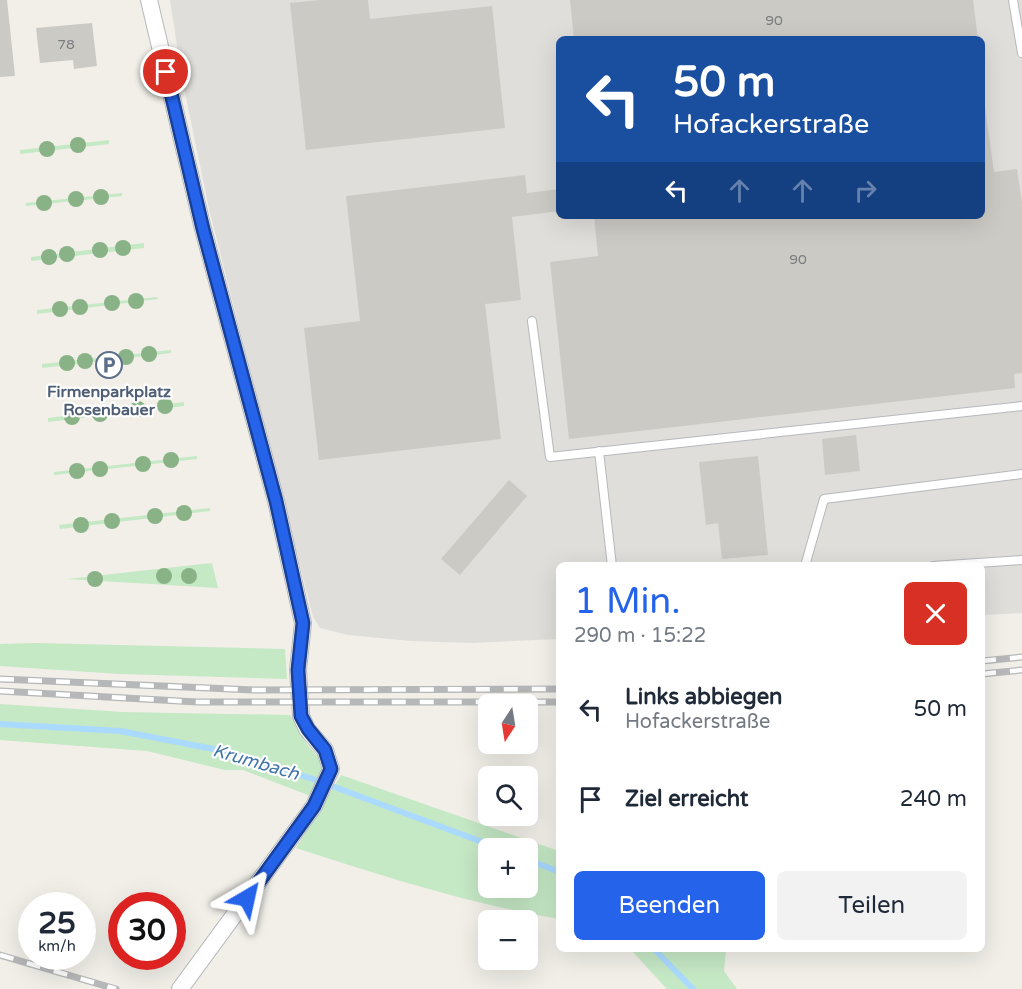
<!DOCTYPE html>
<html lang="de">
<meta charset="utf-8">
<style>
body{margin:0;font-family:"Varela Round",sans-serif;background:#f2f2f3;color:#1f2937;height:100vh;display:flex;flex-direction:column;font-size:22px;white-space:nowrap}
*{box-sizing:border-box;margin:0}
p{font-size:20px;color:#747a83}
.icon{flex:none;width:33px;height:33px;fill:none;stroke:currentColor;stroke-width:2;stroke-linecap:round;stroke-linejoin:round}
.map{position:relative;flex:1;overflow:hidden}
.side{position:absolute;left:556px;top:562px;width:429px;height:390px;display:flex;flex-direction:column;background:#fff;border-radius:9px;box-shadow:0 6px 24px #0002}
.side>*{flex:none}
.guide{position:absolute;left:556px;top:36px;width:429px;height:183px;border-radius:9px;box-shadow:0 6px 24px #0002;background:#1a4fa0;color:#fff;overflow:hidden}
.needle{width:39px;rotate:192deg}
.fabs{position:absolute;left:478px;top:694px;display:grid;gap:12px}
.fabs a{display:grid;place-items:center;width:60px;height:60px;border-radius:9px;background:#fff;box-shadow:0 6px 24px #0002;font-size:30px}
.speed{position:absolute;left:18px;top:892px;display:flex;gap:12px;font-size:30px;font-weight:700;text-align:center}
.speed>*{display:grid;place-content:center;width:78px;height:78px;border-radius:50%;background:#fff;box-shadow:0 6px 24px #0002;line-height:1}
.speed small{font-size:15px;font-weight:400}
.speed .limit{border:9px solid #d22;background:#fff;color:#111}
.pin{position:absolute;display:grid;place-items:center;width:51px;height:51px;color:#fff;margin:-26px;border:3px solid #fff;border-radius:50%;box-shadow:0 2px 6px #0007}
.me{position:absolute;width:66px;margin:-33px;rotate:36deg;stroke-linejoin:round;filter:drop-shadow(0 0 4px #0008)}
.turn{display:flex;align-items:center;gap:21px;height:126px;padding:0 18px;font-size:27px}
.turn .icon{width:78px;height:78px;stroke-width:2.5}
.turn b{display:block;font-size:42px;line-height:51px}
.lanes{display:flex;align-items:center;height:57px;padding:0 18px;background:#0003;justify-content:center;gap:30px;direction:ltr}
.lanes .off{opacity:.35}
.round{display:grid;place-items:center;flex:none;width:63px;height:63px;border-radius:9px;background:#f2f2f3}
.overview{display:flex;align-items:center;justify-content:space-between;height:102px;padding:0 18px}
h1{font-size:36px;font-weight:600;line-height:45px;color:#2563eb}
.primary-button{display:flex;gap:12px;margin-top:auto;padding:12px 18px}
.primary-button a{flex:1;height:69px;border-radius:9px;background:#2563eb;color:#fff;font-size:24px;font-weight:600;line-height:69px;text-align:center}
.primary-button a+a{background:#f2f2f3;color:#1f2937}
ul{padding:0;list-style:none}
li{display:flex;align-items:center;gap:18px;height:90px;padding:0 18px}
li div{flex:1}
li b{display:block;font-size:22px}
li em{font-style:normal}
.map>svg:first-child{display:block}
.industrial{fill:#e0deda;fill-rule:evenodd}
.green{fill:#c5e8c5;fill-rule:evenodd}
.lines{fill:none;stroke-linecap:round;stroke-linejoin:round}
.stream{stroke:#aadaff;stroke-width:6}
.building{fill:#cccac5}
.lane-casing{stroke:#b5b8bc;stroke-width:10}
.street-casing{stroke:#b5b8bc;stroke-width:18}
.lane{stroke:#fff;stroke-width:8}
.street{stroke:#fff;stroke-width:16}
.rail-casing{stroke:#b6b7b8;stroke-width:7}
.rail{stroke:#fff;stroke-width:4.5;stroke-dasharray:14;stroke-linecap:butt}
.tree{fill:#89b387}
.route-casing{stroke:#184099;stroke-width:15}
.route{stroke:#2563eb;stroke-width:10}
.labels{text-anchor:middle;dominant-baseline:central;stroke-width:4.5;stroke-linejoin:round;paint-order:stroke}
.number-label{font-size:14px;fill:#7a7d7f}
.service-label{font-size:16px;font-weight:bold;fill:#4e5e75;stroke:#fff}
.water-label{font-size:18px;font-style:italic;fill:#4174aa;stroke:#fff}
</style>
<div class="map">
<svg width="1022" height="989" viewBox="0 0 1022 989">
<rect width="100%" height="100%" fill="#f1efe8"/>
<path class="industrial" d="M170 0H1022V613L983 615 982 566H560L559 639 472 643 411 641 348 635 320 628 313 617 209 209 182 78ZM560 39H982V216H560Z"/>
<path class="green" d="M109 140V144L20 154V150Z
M122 193V196L26 206V203Z
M144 243V248L31 261V257Z
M157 297 158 299 37 314V310Z
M171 350V353L42 368V364Z
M184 402V406L48 422V418Z
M197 456V459L54 475V472Z
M210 508V511L60 529 59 525Z
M212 563 218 588 67 579Z
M35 643 285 649 287 679 119 674 0 666V644Z
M0 704 123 712 290 715 307 744 322 761 324 771 313 797 243 770H225L147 751 0 740Z
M341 775 559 851V919C470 904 382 876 296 848ZM489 849H528V888H489Z
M631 950H726L724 971 737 989H667Z"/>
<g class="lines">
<path class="stream" d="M0 724 120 731 224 751 313 779 501 849
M528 860 560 872
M655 950 693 989"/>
</g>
<path class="building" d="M0 0H7L15 76 0 77Z
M320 0H368L370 19 492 6 505 128 306 150 290 3Z
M570 0H973L978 39H574Z
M92 23 97 66 74 69 73 60 40 63 36 28Z
M982 86 994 172 1017 169 1022 202V373L1014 374 1015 388 569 439 550 262 598 256 594 216H982Z
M525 175 527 193 560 189V211L512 217 521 300 485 304 501 439 319 460 304 328 360 321 346 196Z
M856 435 860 471 825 475 822 439Z
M758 456 768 555 722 559 718 523 706 525 699 462Z
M509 480 527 496 460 575 441 559Z"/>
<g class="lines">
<defs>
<path id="lane" d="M1013 0 1022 53
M532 321 550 457 1022 406
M599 451 612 566
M805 566 824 499 1022 474
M933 566 1022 560"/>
<path id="street" d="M149 0 203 229 276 501 303 623 298 670 301 716 307 729 325 750 331 769 314 806 180 989"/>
</defs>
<use href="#lane" class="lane-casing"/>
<use href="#street" class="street-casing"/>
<use href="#lane" class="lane"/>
<use href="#street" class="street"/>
<defs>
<path id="rail" d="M982 661 1022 657
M982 674 1022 670
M0 679 254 690 560 689
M0 691 197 702H560
M0 955 116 989"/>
</defs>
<use href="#rail" class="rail-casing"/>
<use href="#rail" class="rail"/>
</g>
<g class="tree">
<circle cx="78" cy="145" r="8"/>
<circle cx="47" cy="149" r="8"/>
<circle cx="101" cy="197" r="8"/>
<circle cx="76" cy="199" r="8"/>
<circle cx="44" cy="203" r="8"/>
<circle cx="123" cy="248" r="8"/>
<circle cx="100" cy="250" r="8"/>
<circle cx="67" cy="254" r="8"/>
<circle cx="49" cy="257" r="8"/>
<circle cx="136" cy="301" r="8"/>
<circle cx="112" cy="303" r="8"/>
<circle cx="80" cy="307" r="8"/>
<circle cx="60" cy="309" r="8"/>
<circle cx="149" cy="354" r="8"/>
<circle cx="126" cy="357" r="8"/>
<circle cx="85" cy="361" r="8"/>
<circle cx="67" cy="363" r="8"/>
<circle cx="165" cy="406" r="8"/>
<circle cx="138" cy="409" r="8"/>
<circle cx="100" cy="414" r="8"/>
<circle cx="72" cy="417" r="8"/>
<circle cx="171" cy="460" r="8"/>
<circle cx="143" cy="464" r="8"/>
<circle cx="100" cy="469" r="8"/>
<circle cx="77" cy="471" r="8"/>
<circle cx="184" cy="513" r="8"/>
<circle cx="155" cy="516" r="8"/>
<circle cx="112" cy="521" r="8"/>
<circle cx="81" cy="525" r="8"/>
<circle cx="164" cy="576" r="8"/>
<circle cx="189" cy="576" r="8"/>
<circle cx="95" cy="579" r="8"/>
</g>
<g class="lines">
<defs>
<path id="route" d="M166 72 203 229 276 501 303 623 298 670 301 716 308 729 325 750 331 769 314 806 247 898"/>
</defs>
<use href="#route" class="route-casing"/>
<use href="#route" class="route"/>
</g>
<defs>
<symbol id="parking-ring" viewBox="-11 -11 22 22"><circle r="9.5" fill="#fff" stroke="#5c6f8a" stroke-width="1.5"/><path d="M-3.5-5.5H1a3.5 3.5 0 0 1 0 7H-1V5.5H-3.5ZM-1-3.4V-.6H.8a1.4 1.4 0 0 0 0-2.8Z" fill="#5c6f8a"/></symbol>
</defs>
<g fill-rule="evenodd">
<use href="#parking-ring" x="94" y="350" width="30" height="30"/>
</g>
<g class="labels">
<g class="number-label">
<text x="774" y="20">90</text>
<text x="66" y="44">78</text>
<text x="798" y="259">90</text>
</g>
<g class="service-label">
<text x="109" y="392">Firmenparkplatz<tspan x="109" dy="18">Rosenbauer</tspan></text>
</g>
<g class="water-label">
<text transform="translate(256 762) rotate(16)">Krumbach</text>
</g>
</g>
</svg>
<div class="fabs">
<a><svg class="needle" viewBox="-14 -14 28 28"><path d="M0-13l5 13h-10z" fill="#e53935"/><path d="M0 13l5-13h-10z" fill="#747a83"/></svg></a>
<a><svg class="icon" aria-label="search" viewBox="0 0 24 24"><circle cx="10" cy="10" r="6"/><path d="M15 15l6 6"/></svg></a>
<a>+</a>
<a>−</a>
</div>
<div class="speed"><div>25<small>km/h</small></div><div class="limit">30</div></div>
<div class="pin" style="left:166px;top:72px;background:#d93025"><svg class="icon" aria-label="arrive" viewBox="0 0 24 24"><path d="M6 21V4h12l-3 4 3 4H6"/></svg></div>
<svg class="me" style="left:247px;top:898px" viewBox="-20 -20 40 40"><path d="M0-17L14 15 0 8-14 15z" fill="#2563eb" stroke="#fff" stroke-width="4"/></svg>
<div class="guide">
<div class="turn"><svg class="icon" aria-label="left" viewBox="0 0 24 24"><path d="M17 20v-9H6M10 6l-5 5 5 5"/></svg><div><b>50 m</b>Hofackerstraße</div></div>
<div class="lanes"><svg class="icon" aria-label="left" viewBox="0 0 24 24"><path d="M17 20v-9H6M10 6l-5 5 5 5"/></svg><svg class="icon off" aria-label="ahead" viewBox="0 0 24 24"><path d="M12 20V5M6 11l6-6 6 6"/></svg><svg class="icon off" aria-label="ahead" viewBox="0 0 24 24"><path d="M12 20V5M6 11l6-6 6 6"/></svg><svg class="icon off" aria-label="right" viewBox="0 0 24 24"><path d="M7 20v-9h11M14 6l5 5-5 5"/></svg></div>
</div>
<section class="side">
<div class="overview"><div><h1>1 Min.</h1><p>290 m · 15:22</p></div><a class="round" style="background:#d93025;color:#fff"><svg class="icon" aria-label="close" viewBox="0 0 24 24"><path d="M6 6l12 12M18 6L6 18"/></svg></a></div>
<ul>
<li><svg class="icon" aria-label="left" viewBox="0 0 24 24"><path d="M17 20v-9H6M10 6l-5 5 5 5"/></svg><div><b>Links abbiegen</b><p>Hofackerstraße</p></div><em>50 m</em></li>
<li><svg class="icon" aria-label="arrive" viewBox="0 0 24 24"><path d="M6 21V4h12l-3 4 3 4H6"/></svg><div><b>Ziel erreicht</b></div><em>240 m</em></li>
</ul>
<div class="primary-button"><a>Beenden</a><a>Teilen</a></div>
</section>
</div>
